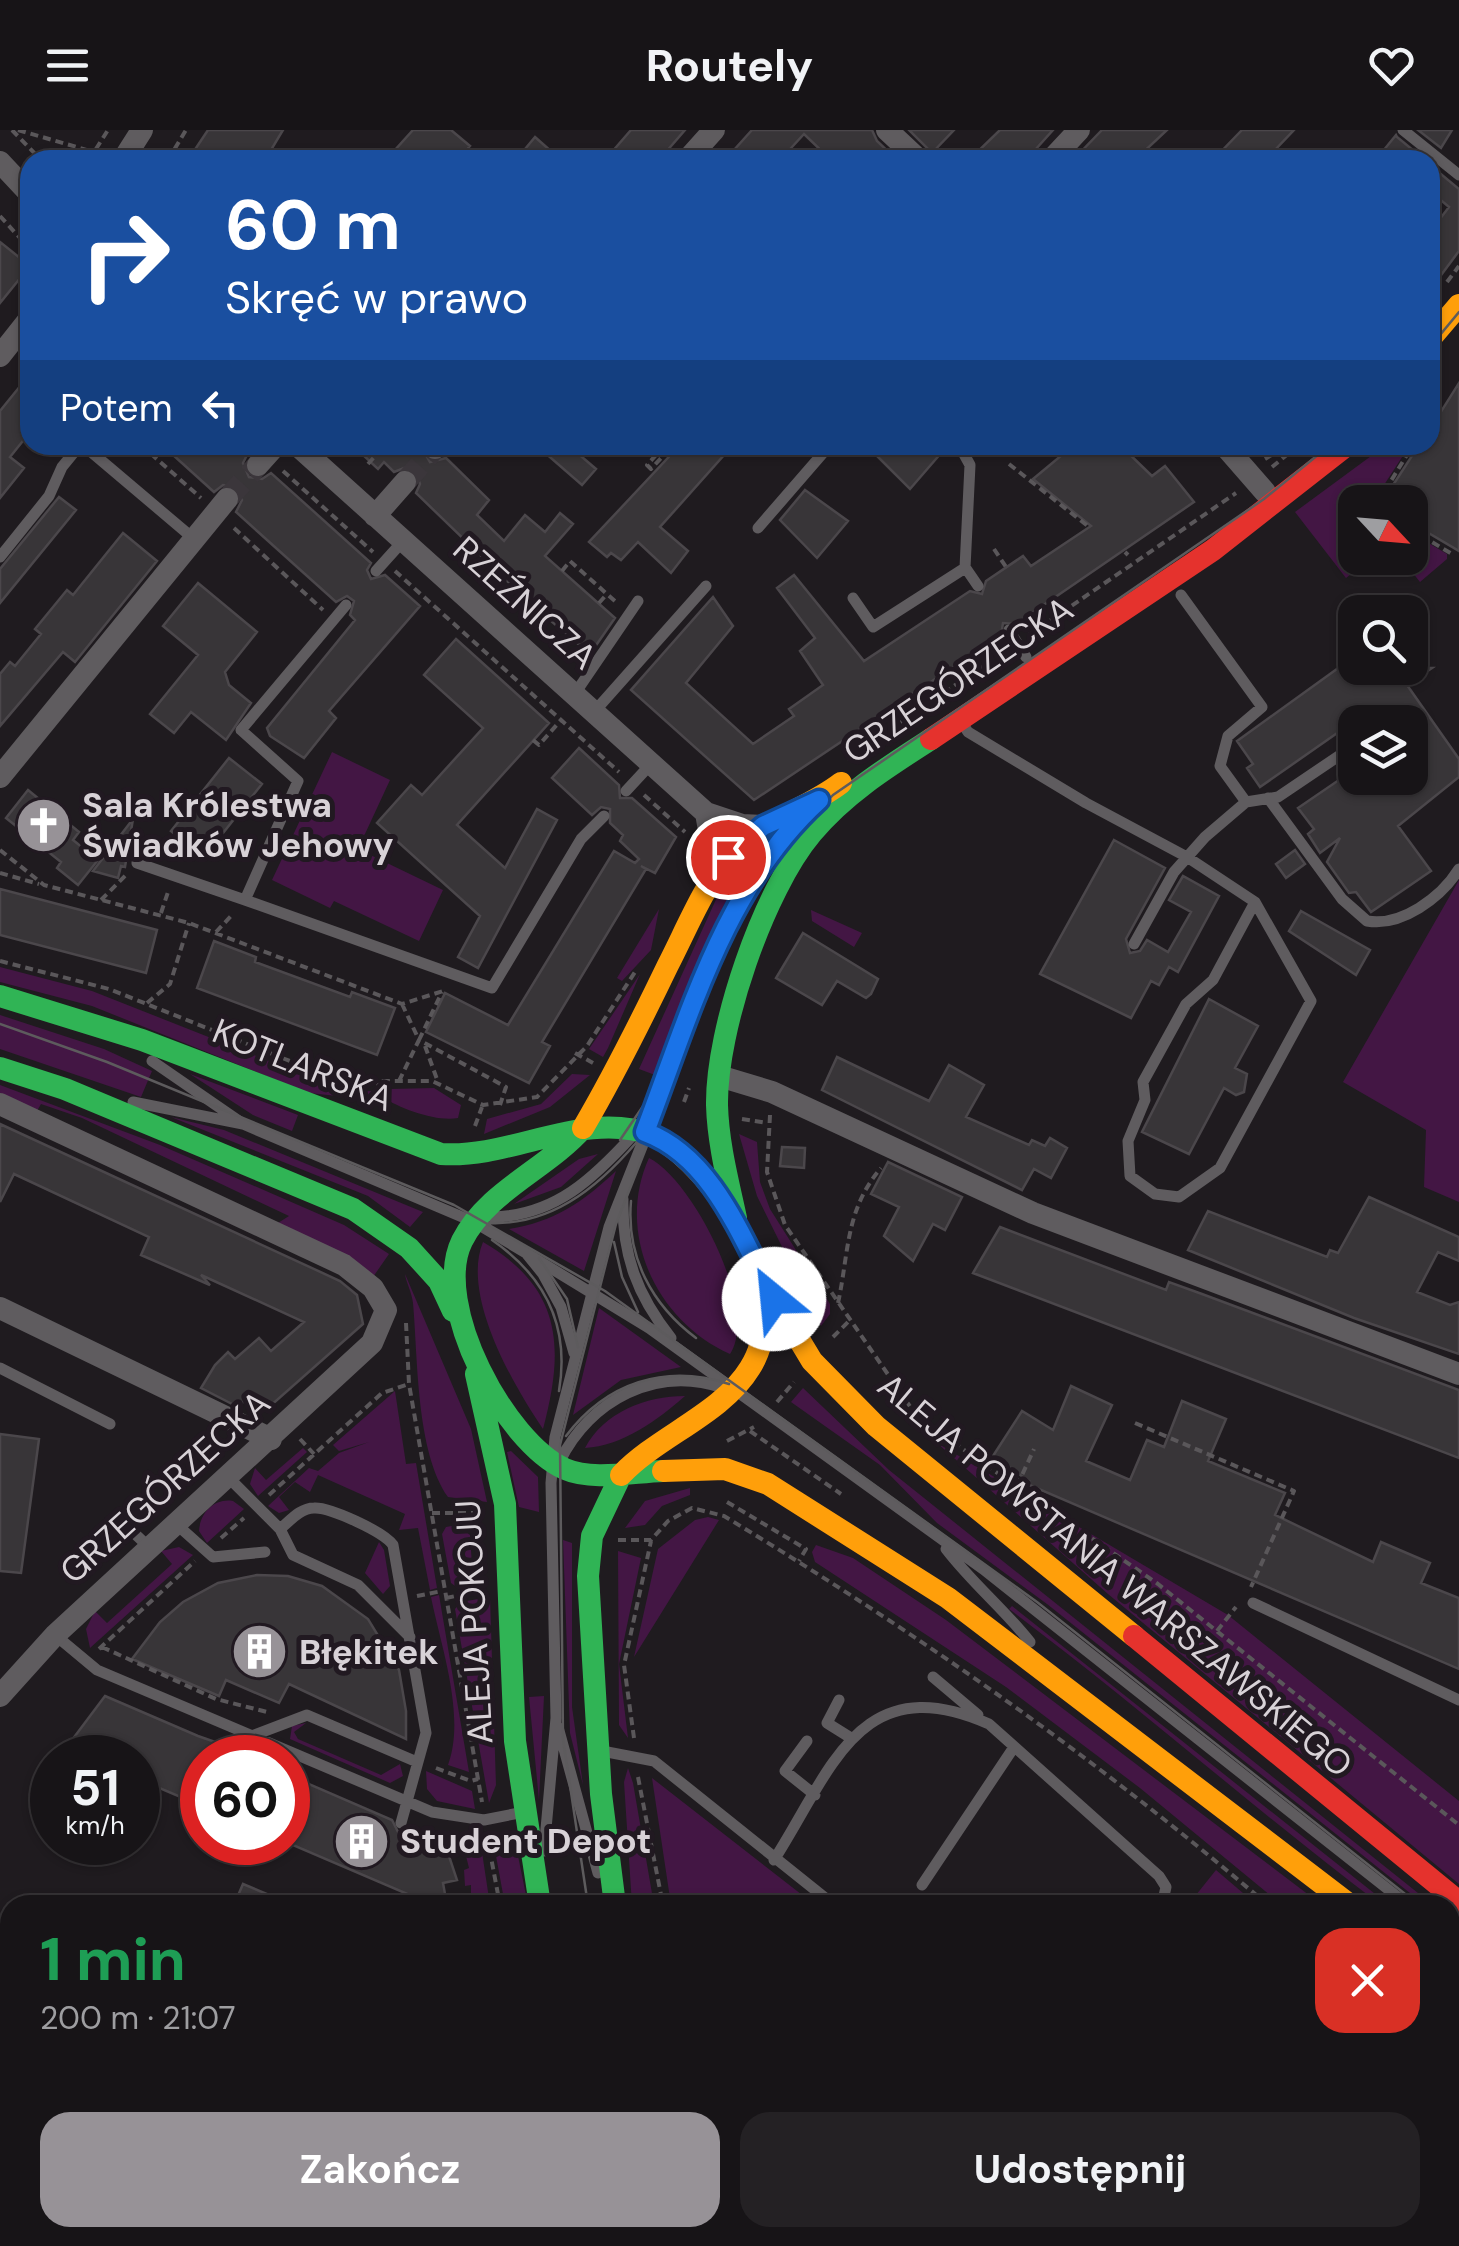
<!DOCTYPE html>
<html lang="pl">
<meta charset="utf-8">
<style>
body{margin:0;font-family:"DM Sans",sans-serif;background:#242124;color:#f1f3f6;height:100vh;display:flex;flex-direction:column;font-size:38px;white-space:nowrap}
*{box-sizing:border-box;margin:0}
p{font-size:32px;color:#9e9ea1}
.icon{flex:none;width:55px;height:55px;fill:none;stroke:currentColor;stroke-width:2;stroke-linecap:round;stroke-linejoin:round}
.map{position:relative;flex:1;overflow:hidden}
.panel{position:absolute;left:0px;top:1765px;width:1460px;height:352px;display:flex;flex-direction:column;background:#171417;border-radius:30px 30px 0 0;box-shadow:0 2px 8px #0004,0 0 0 2px #363336}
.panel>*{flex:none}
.guide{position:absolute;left:20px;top:20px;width:1420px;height:305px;border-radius:30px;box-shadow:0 2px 8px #0004,0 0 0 2px #363336;background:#1a4fa0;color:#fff;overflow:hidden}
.needle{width:65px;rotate:116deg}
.tools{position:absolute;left:1338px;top:355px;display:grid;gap:20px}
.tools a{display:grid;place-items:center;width:90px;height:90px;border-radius:20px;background:#171417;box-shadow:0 2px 8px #0004,0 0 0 2px #363336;font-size:50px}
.speed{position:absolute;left:30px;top:1605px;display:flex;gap:20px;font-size:50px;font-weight:700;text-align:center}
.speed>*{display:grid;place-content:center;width:130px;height:130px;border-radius:50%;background:#171417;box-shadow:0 2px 8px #0004,0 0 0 2px #363336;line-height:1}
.speed small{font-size:25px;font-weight:400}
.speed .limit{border:15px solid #d22;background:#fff;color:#111}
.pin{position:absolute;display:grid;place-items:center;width:85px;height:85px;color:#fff;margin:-42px;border:5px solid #fff;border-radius:50%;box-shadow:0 2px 10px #0007}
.me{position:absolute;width:110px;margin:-55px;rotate:332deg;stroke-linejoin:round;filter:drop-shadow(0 0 8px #0008)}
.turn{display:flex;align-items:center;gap:35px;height:210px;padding:0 40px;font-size:45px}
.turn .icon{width:130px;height:130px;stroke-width:2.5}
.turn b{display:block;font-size:70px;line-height:85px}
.then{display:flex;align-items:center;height:95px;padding:0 40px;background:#0003;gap:20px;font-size:38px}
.round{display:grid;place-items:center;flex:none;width:105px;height:105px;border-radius:30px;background:#242124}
.summary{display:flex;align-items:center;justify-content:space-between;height:170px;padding:0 40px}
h1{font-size:60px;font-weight:700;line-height:75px;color:#1e9e55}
.action{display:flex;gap:20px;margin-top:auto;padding:20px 40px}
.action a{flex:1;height:115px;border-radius:30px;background:#979297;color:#fff;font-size:40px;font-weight:700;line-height:115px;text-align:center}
.action a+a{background:#242124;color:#f1f3f6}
header{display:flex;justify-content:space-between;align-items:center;height:130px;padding:0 40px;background:#171417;font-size:45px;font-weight:700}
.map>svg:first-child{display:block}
.green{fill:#431644}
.building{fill:#383538;stroke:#4b474b;stroke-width:2.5}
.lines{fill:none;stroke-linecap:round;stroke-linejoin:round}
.street-tunnel{stroke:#3b363b;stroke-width:22;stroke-dasharray:22 11;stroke-linecap:butt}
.path{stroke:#5a575a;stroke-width:4;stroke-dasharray:8 5;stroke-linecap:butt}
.lane{stroke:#5f5c5f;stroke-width:11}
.street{stroke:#5f5c5f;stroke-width:22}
.fast{stroke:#30b455;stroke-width:22}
.slow{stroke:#ff9f0a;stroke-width:22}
.jam{stroke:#e5322d;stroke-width:22}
.tram{stroke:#5d5b5d;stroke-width:2.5}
.route-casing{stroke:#114b97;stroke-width:25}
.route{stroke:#1a73e8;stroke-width:18}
.labels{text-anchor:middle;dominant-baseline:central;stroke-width:10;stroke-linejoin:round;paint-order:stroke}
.street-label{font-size:35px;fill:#d8d2d7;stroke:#211921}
.poi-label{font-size:35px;font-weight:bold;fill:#d8d2d7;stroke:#211921;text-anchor:start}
</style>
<header><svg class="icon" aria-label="menu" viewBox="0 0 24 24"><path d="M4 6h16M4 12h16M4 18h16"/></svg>Routely<svg class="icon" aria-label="heart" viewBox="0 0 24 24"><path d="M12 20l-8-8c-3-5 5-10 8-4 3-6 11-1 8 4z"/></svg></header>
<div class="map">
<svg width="1459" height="2116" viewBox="0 0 1459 2116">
<rect width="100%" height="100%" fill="#1f1b1f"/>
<path class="green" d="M1386 315 1406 321 1373 372H1355V428H1371L1346 448 1295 382Z
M1410 402 1447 424V429L1420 452 1401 428H1410Z
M332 622 390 650 358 719 443 760 419 811 334 771 330 778 272 750Z
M764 712 724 775 655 945 639 939 728 743Z
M1459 750V1072L1424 1057 1426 1000 1343 952Z
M659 779 651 820 622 851 617 848Z
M811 780 862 803 854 817 812 791Z
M0 837 92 861 348 962 373 961 375 970 309 963 92 876 0 852Z
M640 844 608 918 603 927 589 919Z
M0 885 104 919 152 941 141 967 0 919Z
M190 944 298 985 292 1001 253 985Z
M572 944 590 945 550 977 484 1004 487 989 541 974Z
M0 955 160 1015 344 1095 389 1124 373 1147 278 1093 289 1086 82 988 41 974 37 981 0 963Z
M434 958 461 975 458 988C437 992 400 979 383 967L390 959Z
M171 987 224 1000 423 1082 410 1097 368 1066Z
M739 1004 757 1012 760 1052 770 1079 830 1174V1184L821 1196 757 1066Z
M598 1024 561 1057 514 1074 579 1029Z
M649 1028C692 1049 760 1179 730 1224 656 1191 615 1103 649 1028Z
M616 1041 584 1141 509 1099C554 1092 583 1072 616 1041Z
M483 1112C562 1158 565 1217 543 1299 513 1255 461 1165 483 1112Z
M405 1144 471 1299 487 1372 448 1367C416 1322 418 1228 413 1173 412 1163 406 1152 405 1144Z
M599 1178 681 1237 621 1250 573 1285Z
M803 1258 889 1340 1433 1775H1425L1047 1474 937 1393 880 1335 791 1272Z
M395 1261 406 1334 416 1333 437 1458 430 1460 418 1398 399 1400 405 1384 318 1345 310 1362 295 1352 279 1367 289 1380 279 1383 268 1376 309 1338 318 1341 339 1323 369 1312 339 1321 333 1315Z
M685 1266C658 1290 622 1316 585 1318 604 1282 646 1266 685 1266Z
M937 1313 1228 1485 1459 1671V1754L1108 1464Z
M303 1318 307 1322 258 1366 250 1354 255 1338 266 1350Z
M511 1321 538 1347 539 1382 519 1377 507 1322Z
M690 1358V1365L662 1376 645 1395 625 1398 645 1371Z
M233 1371 244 1379 207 1413 199 1401C200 1383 214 1368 233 1371Z
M708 1387 719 1390 634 1527 658 1419 695 1390Z
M457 1395 470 1405 473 1450 469 1456 458 1458 451 1453 442 1404 446 1397Z
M563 1410 572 1413V1577L583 1655 570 1603Z
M379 1412 384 1420 390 1456 383 1464 365 1443Z
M816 1415 853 1428 946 1490 1322 1775H1282L1140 1658 1006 1557 815 1432 812 1422Z
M179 1417 193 1425 90 1518 86 1499 95 1481 107 1493 172 1434 161 1421Z
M618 1421 641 1428 619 1534 628 1608 619 1595Z
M439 1465 469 1642 448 1635C466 1586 441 1517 431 1467Z
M490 1467 496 1655 489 1673 455 1479 461 1472Z
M1012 1476 1389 1775H1381C1254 1679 1136 1574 1009 1479Z
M544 1566 539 1670 529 1567Z
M306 1593 294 1602 298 1609 381 1645 400 1634 403 1646 390 1653 290 1609 292 1596Z
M628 1638 633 1653 654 1775H632L624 1652Z
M426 1641 472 1661 475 1679 437 1671 427 1659Z
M652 1648 815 1775H671Z
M492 1704 517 1721 528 1775H505Z
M450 1705 480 1709 490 1775H471V1755L465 1756 464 1740 469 1738 466 1726H461L459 1717 452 1719Z
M1216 1740 1257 1775H1188Z
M1450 1940 1459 1947V2116H1106L1065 2108H1450Z"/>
<path class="building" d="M208 0H283L265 30H188Z
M413 0H451L470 16 458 30H406L395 20Z
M631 0H685L659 30H605Z
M752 0H872L877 11 897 30H831L804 4 780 30H725Z
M909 0H954L932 23Z
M1000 0H1053L1026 30H969Z
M1102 0H1167L1136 29 1130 23 1125 30H1073Z
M1242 0H1294L1276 19 1287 30H1213Z
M1418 0H1452L1441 18Z
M1396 5 1397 7 1425 30H1393L1383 21Z
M535 7 561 30H516Z
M1430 35 1459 59V121L1430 160V102L1449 77 1430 61Z
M0 112 30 136 0 173Z
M30 244V302L10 327 24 338 0 368V281Z
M1459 253V421L1410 392V372H1382L1419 315H1430V299Z
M162 315H239L248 323 243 333 249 347 262 349 271 343 371 433 367 440 371 449 385 445 420 476 329 581 336 588 304 628 270 606 267 598 355 490 350 485 354 471 347 466 336 472 236 382 242 370 236 357 223 355 214 362Z
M366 315H420L430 332 446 328 489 370 477 385 504 411 525 385 545 402 560 383 573 394 545 426 615 488 597 514 589 523 531 474 416 363 420 354 416 342 407 337 394 342 384 332 378 339 362 324Z
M536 315H568L596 339 582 355Z
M680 315H733L660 397 688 421 671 443 638 412 621 430 611 423 607 427 589 412Z
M866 315H948L910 359Z
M1074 315H1120L1152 346 1165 336 1194 372 1016 494 1003 493 1001 505 754 670 631 560 713 467 733 496 686 553 753 614 794 586 789 579 823 555 800 521 815 508 777 458 794 445 864 531 970 461 982 464 986 451 1023 426 1031 436 1091 396 1033 349Z
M805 360 848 391 817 428 780 390Z
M59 367 76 380 0 473V439Z
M123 403 157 431 75 532 63 522 0 596V544L10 532 15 536 41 504 35 499 67 460 73 465Z
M198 453 257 502 225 542 229 555 251 573 226 610 191 582 174 603 150 584 198 525 163 496Z
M456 509 549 593 457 695 505 738 537 679 557 690 478 838 458 827 480 786 377 693 411 655 422 665 483 598 424 545Z
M1355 526V538H1432L1407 555 1459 629V647L1398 696 1431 741 1371 782 1356 762 1349 763 1327 732 1340 708 1320 723 1308 704 1314 699 1298 678 1355 639V648H1370L1376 655 1386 648H1410V603L1425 592H1353L1260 657 1247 638 1253 634 1237 611Z
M579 618 619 655 620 668H632L676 707 655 743 641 736 646 739 542 912 550 916 529 953 426 902 445 863 508 895 614 721 635 733 639 729 620 711 623 705 610 693V679L601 677 592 685 552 648Z
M229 628 262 654 204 727 171 701Z
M28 660 79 702 73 710 98 730 78 755 57 738 61 732 6 688Z
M133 689 125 737 121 736 118 748 93 741Z
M1114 710 1165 738 1126 809 1130 823 1140 821 1147 810 1168 822 1191 782 1169 770 1183 746 1219 766 1178 842 1169 837 1159 855 1151 851 1131 888 1040 844Z
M1295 720 1305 734 1286 748 1276 734Z
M0 759 157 800 146 843 0 805Z
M1301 781 1370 820 1356 845 1289 801Z
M803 803 878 849 871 864 866 868 837 851 822 875 776 848Z
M214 811 256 827 255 832 350 867 352 862 395 878 377 925 197 858Z
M1209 869 1258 896 1235 938 1247 944 1244 962 1236 965 1224 958 1189 1024 1142 1002Z
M837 927 929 971 949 935 984 955 966 987 1029 1015 1032 1010 1045 1016 1050 1008 1067 1018 1051 1048 1034 1039 1022 1060 822 960Z
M0 994 340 1151 357 1165 363 1194 268 1278 263 1272 256 1278 247 1268 238 1277 201 1258 215 1235 228 1222 235 1229 259 1208 271 1221 304 1192 201 1145 210 1155 141 1125 149 1107 14 1044 0 1072Z
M782 1017 805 1018 804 1038 780 1036Z
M888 1032 962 1067 945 1100 933 1094 913 1131 884 1106 899 1077 871 1064Z
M1369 1067 1459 1107V1131L1438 1122 1417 1162 1450 1175 1459 1172V1224L1354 1188 1188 1120 1208 1081 1327 1127 1330 1120 1338 1123Z
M1000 1097 1166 1160 1169 1152 1202 1164 1459 1260V1328L973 1143Z
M1071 1256 1112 1275 1086 1331 1130 1350 1147 1310 1164 1317 1182 1271 1226 1289 1208 1331 1285 1363 1275 1385 1373 1432 1381 1412 1430 1433 1421 1453 1459 1468V1539L1027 1354 1029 1351 993 1326 1022 1281 1053 1300Z
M0 1304 39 1309 21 1443 0 1441Z
M257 1445 288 1446 322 1456 368 1489 399 1540 406 1581V1609L289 1554 279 1573 226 1550 219 1566 132 1529 160 1492 183 1472 218 1453Z
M105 1566 198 1606 261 1628H202V1676L138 1649V1628H88L66 1618Z
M288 1645 392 1690 398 1702 409 1698 445 1714 457 1750 443 1753 447 1775H433L288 1713Z
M243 1754 293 1775H234Z"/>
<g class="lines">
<path class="street-tunnel" d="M405 352 435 318
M227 369 258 335"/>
<path class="path" d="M12 0 41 30
M18 0 94 22
M89 30 108 0
M168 30 186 0
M0 86 30 119
M1447 152 1459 136
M20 166 30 154
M141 315 201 368
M665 315 647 335 651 339 672 316
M1265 329 1288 315
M368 334 376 325
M1009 334 1089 397
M1272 337 1299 315
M283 341 373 422
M1378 372 1413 315
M234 398 323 480
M1410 399 1452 424
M994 419 1006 437
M1125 422 1128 425
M395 441 619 642
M562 441 570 431 617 473
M599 473 607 464
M1037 481 1039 485
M1029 505 1236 363
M533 610 539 615 561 590
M847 629 1005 521
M644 665 685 702
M0 720 44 755 189 793 402 874 443 861
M0 743 39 754
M101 770 126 745
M161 783 169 759
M216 802 232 785
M0 831 109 859 340 951H432L483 975 537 967 587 916 635 842
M147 873 170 854 189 793
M402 874 419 910
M419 910 442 862
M425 916 438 952
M575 923 593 933
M399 951 419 910 506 957 500 975
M378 953 382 973
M684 972 689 958
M770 985 767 1042 785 1095 918 1288 1158 1454 1459 1695
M742 989 767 993
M475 996 482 977
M838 1173C849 1123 845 1080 881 1038
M406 1193 409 1254 482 1672
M833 1207 850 1190
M777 1272 794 1252
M1135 1293 1294 1361 1251 1457
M750 1301 841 1364
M300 1309 314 1324
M727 1311 754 1297
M1017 1356 1034 1319
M269 1365 382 1263 409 1254
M727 1372 806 1419 799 1431
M432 1383H481
M221 1408 244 1388
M618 1410H651L668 1391 692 1378 724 1386C922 1506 1092 1625 1268 1775
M417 1466 442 1461
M446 1468 480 1461V1455
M1217 1501 1236 1477
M102 1517 216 1569 267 1582
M99 1519 195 1431
M634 1608 624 1535 651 1411
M436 1638 471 1651 478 1649
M638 1647 663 1775
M487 1706 500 1775
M1450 1931 1459 1939
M1450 2004 1459 2009
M558 2108 559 2116
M844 2108 846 2116
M697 2114 739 2108
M1238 2116 1242 2108
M1286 2116 1290 2108"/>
<path class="lane" d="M1403 0 1459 45
M83 315 194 409
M758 398 830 315
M0 427 49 366 62 337 80 315
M965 437 978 456
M376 441 403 411
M1181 465 1262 577 1228 606 1220 636 1246 672
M853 468 873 497 965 438 970 335 959 315
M346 475 241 600 298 651 245 770 492 858 581 709 604 686
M1009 500 1026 527
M574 565 638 471
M594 582 706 456
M962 593 968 602 1086 673 1187 727 1255 772 1311 871 1220 1038 1179 1067 1155 1064 1130 1046 1128 1011 1145 970 1143 952 1186 874 1213 850 1255 772
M626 661 651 634
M1268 668 1342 769 1367 791C1401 797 1441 768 1459 739
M137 733 245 770
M1134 814 1174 742 1205 707 1246 672 1278 667 1355 615
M152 931 239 991
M133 972 243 994 474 1092 526 1123 543 1144 561 1177 574 1223
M623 1069C622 1125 637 1165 671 1208
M492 1087C555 1086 594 1048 634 1004
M526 1123 649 1198 983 1439 1408 1775
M0 1238 110 1294
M560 1331C590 1270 656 1235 723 1258
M229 1348 280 1399C290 1391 300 1378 314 1378 330 1377 384 1402 393 1415L426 1603 401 1693
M119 1389 150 1418
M176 1394 213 1427 265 1422
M280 1399 293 1425 358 1455 410 1507
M946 1419C972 1453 1004 1479 1030 1512
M1253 1473 1459 1570
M55 1505 97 1540 432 1682 484 1690 524 1682
M933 1547 978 1585
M839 1570 827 1593 851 1608
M558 1597 598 1743
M252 1606 307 1585 417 1632
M807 1611 785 1641 815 1665
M602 1621 654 1631 834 1775
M544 1721 556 1588 551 1353 555 1307 609 1097 736 776 761 735 797 691
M774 1730C832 1639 860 1537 989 1594L1159 1746 1166 1757 1162 1775
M922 1755 1014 1617
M1450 1809 1459 1816
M813 2108 814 2116"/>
<path class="street" d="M887 0 919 30
M123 30 142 0
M687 30 714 0
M1051 30 1079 0
M0 32 30 64
M0 226 30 188
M297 315 706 683 742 695 763 696
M1224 315 1265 362
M435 318 438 315
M258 335 276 315
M375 386 405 352
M0 647 227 369
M706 683 712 718 709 754
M719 946 772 962 1033 1083 1459 1244
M0 974 344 1135 373 1158 386 1180 372 1213 55 1505 0 1566
M0 1178 271 1309"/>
<path class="fast" d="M0 866 142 910 441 1024C513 1029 583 979 653 1005
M0 938 65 959 353 1079 409 1118 439 1151 453 1181
M583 998C547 1039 487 1061 462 1111 431 1174 505 1312 565 1339 592 1351 633 1342 663 1341
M736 1088C728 1051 718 1013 717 975 716 900 763 761 812 703 844 664 889 636 931 609
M476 1244 505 1374 515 1611 540 1775
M615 1775 601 1664 588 1446 592 1406 621 1345
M669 2108 671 2116"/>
<path class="slow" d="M1430 209 1459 175
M583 998C614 945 641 891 668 835 686 800 702 760 727 728 757 691 805 681 841 653
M768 1158 812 1231 876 1296 1134 1506
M663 1341 725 1339 768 1354 948 1468 1350 1775
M621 1345C658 1306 722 1284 750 1238 796 1166 719 1040 653 1005
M1450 1854 1459 1861"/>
<path class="jam" d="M931 609 1213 420 1347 315
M1134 1506 1459 1772
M606 2108 608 2116"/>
<path class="tram" d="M1430 217 1459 182
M0 894 107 932 454 1075 605 1161 1037 1472 1419 1775
M620 1010 654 960
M631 1071C626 1127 652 1175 696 1208
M489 1093C557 1096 606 1050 646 1001
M492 1110C546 1147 570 1196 559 1261
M614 1112 622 1147 638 1182
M539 1128 567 1169 578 1217
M566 1306C606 1253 665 1233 729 1254
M588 1775 563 1609 560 1315 616 1094 733 799 778 722 833 665 1264 369 1330 315
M1450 1800 1459 1807
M645 2108 646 2116"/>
</g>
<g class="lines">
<defs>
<path id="route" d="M728 727 763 696 819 670C725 755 689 887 645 1002 713 1027 742 1109 774 1169"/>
</defs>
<use href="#route" class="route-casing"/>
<use href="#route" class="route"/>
</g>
<defs>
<symbol id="church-disc" viewBox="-11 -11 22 22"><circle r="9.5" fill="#979297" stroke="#211921"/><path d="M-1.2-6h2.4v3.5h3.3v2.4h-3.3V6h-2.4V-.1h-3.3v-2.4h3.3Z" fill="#fff"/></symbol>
<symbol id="building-disc" viewBox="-11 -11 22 22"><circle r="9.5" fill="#979297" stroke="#211921"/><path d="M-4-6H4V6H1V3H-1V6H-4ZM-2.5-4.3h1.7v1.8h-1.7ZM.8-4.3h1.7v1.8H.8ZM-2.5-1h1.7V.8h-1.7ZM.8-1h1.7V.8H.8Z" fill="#fff"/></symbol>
</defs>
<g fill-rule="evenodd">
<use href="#church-disc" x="12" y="664" width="63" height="63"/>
<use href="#building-disc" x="228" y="1490" width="63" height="63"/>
<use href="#building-disc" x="330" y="1680" width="63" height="63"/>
</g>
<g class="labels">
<g class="street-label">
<text transform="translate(525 473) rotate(42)">RZEŹNICZA</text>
<text transform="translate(958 550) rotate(-34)">GRZEGÓRZECKA</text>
<text transform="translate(303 935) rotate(22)">KOTLARSKA</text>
<text transform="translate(165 1357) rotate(-42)">GRZEGÓRZECKA</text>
<text transform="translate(1115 1445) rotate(40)">ALEJA POWSTANIA WARSZAWSKIEGO</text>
<text transform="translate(474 1492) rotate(-93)">ALEJA POKOJU</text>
</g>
<g class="poi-label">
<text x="82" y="675">Sala Królestwa<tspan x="82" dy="40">Świadków Jehowy</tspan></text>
<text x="299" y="1522">Błękitek</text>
<text x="400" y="1711">Student Depot</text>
</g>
</g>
</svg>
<div class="tools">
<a><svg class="needle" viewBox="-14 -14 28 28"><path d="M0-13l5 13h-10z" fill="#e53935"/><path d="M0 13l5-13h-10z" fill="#9e9ea1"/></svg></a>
<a><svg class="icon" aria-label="search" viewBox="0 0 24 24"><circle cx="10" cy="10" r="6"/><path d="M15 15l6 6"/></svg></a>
<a><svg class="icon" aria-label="layers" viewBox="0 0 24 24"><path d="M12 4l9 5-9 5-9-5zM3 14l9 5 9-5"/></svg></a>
</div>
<div class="speed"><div>51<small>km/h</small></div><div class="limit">60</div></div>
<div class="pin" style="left:728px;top:727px;background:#d93025"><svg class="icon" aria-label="arrive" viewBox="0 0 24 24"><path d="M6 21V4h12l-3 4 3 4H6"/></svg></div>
<svg class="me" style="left:774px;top:1169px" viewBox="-20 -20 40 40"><circle r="19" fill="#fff"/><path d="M0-13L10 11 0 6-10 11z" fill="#1a73e8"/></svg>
<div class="guide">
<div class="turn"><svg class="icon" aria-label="right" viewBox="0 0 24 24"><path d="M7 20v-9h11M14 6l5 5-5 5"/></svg><div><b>60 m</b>Skręć w prawo</div></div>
<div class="then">Potem<svg class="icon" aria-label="left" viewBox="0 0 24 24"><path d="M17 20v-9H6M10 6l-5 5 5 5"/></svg></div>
</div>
<section class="panel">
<div class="summary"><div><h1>1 min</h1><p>200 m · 21:07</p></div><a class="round" style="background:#d93025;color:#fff"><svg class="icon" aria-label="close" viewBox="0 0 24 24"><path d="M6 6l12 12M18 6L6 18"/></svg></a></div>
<div class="action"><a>Zakończ</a><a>Udostępnij</a></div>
</section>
</div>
